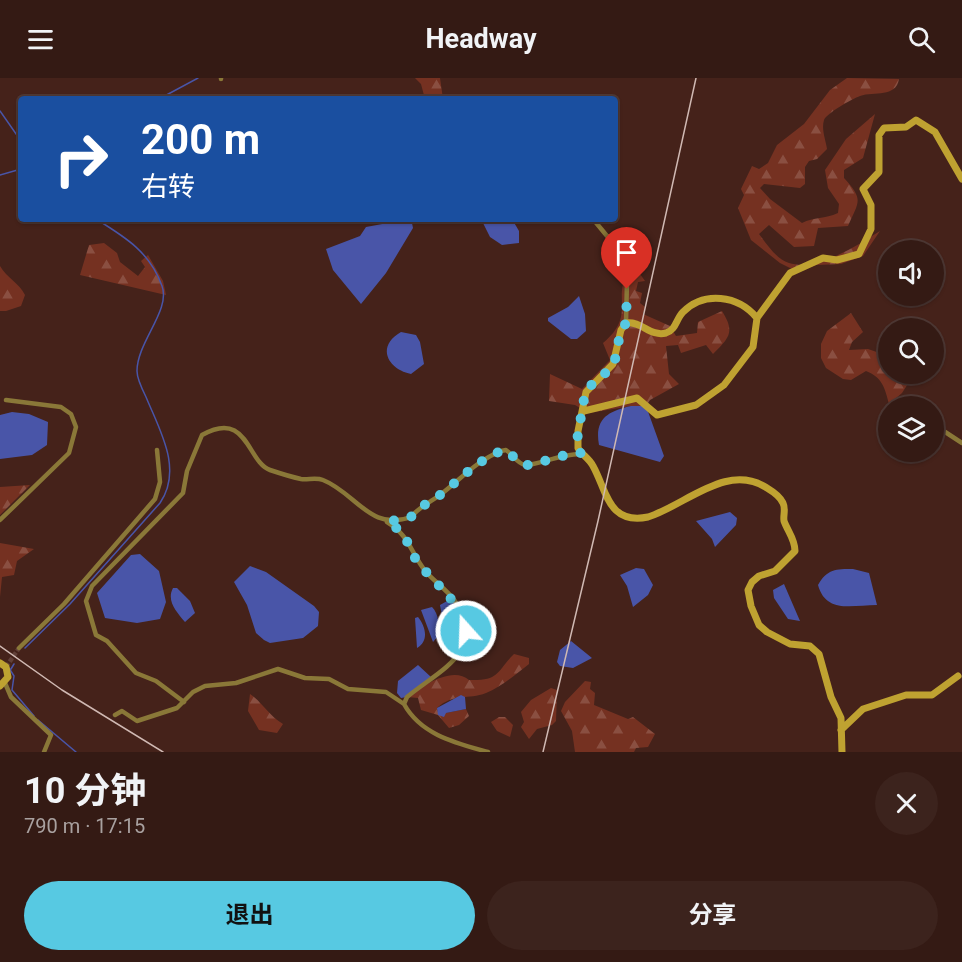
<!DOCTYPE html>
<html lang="zh">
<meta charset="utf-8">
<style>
body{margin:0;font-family:Roboto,"Noto Sans SC",sans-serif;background:#3c231d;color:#f1f3f6;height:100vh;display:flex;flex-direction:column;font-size:22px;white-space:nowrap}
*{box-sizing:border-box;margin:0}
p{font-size:20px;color:#a9a1a0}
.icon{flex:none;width:33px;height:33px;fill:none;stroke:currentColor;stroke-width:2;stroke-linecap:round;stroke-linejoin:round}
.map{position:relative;height:674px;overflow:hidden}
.side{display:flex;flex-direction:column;background:#341a14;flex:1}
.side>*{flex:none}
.banner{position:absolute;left:18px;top:18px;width:600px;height:126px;border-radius:6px;box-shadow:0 2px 4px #0004,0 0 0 2px #4e3834;background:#1a4fa0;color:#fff;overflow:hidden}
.buttons{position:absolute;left:878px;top:162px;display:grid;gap:12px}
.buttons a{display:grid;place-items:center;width:66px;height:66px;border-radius:50%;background:#341a14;box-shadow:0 2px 4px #0004,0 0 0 2px #4e3834;font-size:30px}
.pin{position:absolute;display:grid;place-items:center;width:51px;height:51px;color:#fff;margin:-62px -26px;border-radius:50% 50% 50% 0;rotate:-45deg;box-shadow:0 0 6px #0007}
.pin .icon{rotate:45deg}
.me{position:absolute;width:66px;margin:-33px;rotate:340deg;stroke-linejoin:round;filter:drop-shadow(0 0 4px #0008)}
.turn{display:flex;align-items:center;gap:21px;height:126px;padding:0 24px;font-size:27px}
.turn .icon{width:78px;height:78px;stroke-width:2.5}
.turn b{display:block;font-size:42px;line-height:51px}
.round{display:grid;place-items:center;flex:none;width:63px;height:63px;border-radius:32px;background:#3c231d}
.head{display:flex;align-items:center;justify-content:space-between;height:102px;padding:0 24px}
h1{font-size:36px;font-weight:700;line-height:45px}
.cta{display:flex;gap:12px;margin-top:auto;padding:12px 24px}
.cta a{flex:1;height:69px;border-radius:36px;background:#57c9e2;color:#111;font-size:24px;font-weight:700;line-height:69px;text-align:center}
.cta a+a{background:#3c231d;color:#f1f3f6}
header{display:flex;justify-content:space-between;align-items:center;height:78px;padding:0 24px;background:#341a14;font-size:27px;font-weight:700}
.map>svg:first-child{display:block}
.forest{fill:url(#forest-firs)}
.water{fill:#4955a8}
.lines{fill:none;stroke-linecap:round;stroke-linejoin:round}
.stream{stroke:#4955a8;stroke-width:1.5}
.street-tunnel{stroke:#614039;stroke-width:4.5;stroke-dasharray:4.5 2;stroke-linecap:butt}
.street{stroke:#8a7838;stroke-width:4.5}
.secondary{stroke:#bfa231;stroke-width:7}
.rail{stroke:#d0b9b3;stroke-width:1.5}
.route{stroke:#57c9e2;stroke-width:10;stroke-dasharray:0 18}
</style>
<header><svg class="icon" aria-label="menu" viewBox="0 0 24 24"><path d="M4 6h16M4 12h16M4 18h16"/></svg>Headway<svg class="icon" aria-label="search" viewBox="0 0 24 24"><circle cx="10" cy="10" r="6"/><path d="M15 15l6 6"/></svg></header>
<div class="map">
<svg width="962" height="674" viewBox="0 0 962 674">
<defs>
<pattern id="forest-firs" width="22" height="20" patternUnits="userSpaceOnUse" patternTransform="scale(1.5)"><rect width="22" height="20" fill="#753121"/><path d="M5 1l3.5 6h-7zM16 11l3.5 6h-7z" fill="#8a4f41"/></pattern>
</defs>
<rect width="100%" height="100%" fill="#45221a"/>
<path class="forest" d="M415 0H440L443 21H425L421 6Z
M847 0 899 1C896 20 874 13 860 18 852 21 827 35 824 42 821 51 826 63 827 71L817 81 809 83 805 89V106L800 110 764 106 760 110 770 121 802 145C814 139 825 141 838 135L839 126 828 110 825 92 846 61 875 36 863 80 844 92V100C864 122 859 123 848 148L818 150 814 168 794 169 769 147 759 156C767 166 776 181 789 185 817 194 858 167 880 153L863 178 841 186 816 187 798 194 780 185 751 162 738 130 744 117 741 111 752 88 759 91 768 85 777 67 804 46 830 12Z
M104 165 117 175 120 184 138 198 145 189 141 183 148 177 163 203 166 217 80 197 89 167Z
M0 188C7 200 19 205 25 217L21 228 6 233H0Z
M629 194 640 196 645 203 638 204 636 213 642 215 640 225 645 229 643 236 670 248 676 258 697 255 698 244 722 233C735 254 730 259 713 276L706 267 681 275 678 267 666 268 669 296 679 306 650 322 646 328H631L589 335 575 327 549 323 550 296 582 311 610 282 603 265C637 237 611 218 629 194Z
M851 235 863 254 852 264 849 272 868 271 888 278V296H908L911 301 902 315 889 326C885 310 882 299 866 293L851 302 843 301 826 290 821 280V266L827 253Z
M30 407 0 437V409Z
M0 465 34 471 17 483 14 497 2 499 0 519Z
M514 576 529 580V586C516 596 501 609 486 615 468 622 453 615 437 630L446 635 466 631 469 638 459 647 449 650 438 637 421 632 418 620 407 619C421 609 452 587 469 602 500 603 496 594 514 576Z
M585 603 591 604 590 611 595 615 594 627 628 641 633 639 655 656 648 669 636 670 634 674H575L572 653 561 633 565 624Z
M551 610 557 612 556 643 552 647 537 651 529 661 521 649 524 644 521 634 531 622Z
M250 616C263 625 269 638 283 646L277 655 259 652 248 633Z
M499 639H505L513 647 510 659 497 653 491 644Z"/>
<path class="water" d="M481 141H512L519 153V165L502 167 490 159Z
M404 142 412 145 413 150 386 195 361 226 333 192 326 171 360 158 366 149Z
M579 218 585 236 586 253 577 261H571L548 243V240L568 229Z
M401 254 416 257 420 264 424 286 411 296C387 291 376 268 401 254Z
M631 328H646L664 378 660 384 599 367C594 340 609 333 631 328Z
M12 334 29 336 48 344 47 367 32 377 0 381V337Z
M730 434 737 440 736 447 715 469 712 461 696 443Z
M140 476 159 493 166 524 160 541 137 545 105 540 97 515 131 477Z
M250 488 266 494 314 528 319 534 318 548 303 560 270 565 264 562 256 555 247 527 234 504Z
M636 490 644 491 653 507 648 517 633 529 627 508 620 497Z
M853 491 869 495 877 527C852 527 826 536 818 507 827 491 836 491 853 491Z
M784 506 800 543 788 541 774 520 773 512Z
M173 510H177L190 523 195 535 185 544C177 534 166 523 173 510Z
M449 522 453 524 461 542 455 545 454 557 446 560 440 527Z
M432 529C439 536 439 547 439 557L433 564 421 532Z
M418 539C426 549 429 563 417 570L415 540Z
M571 563 592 580 573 590 560 588 557 584 560 572Z
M418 587 431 599 407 619 401 620 397 615 398 603Z
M461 617 465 619 466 631 446 635 444 639 438 637 437 630Z"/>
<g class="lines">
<path class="stream" d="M159 21 198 0
M0 33 21 63
M0 97 21 91
M25 570 70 526 160 425C183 391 160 353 146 319 142 311 137 301 137 293 137 264 171 232 162 208 150 174 125 159 96 141
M9 590 14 598 12 612 34 638
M11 591 14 586
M38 642 76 674"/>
<path class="street-tunnel" d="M6 589 19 570"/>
<path class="street" d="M221 1V0
M593 141 607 158 629 161 644 180 642 186 627 203 626 245
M543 142 545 141
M933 346 962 365
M0 442 69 375 76 349 71 336 61 329 6 322
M387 444C410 458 410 474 426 494 435 504 447 512 455 523 488 574 439 592 407 619L404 626C421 657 456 665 488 674
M19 570 64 526 155 421 160 404 157 372
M5 605 11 619 51 657 44 674
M184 624 156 603 136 595 107 563 96 557 86 523 92 508 183 415 187 393 202 357C248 331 247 384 270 392 279 395 291 399 301 401 308 402 316 399 323 402 356 415 370 454 411 439 420 428 429 425 440 417 461 401 476 383 501 373L506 372C512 376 518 386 525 387 534 388 564 375 581 376
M115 637 122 633 137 643 177 630 193 614 205 608 236 605 278 591 305 600 329 601 348 611 386 614 404 626"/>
<path class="secondary" d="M757 240 790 195 823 180 837 182 859 176 871 151V127L863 111 879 94V57L884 50 906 49 916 42 935 54 962 101
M584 333 637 320 657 337 696 327 724 307 753 269 757 240C738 217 704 213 683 234 676 241 676 252 666 255 650 259 642 243 626 245L621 252 613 286 586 314 578 353V370C582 377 589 380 593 388 607 413 608 447 648 439 686 427 727 384 767 410 772 413 780 418 783 425 786 431 783 437 784 443 788 454 795 461 795 473L775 493 759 498 752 504 748 512 751 528 759 547 767 554 790 566 810 568 819 576 831 619 841 640 842 674
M0 585 6 589 8 599 0 608
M841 652 863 631 906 617H932L958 598"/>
<path class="rail" d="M0 568 62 612 163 674
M543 674 598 443 696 0"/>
</g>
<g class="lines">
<path class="route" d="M466 553C454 514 441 514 418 484 403 465 413 459 387 444L411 439C420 428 429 425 440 417 462 400 475 384 501 373L506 372C512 376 518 386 525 387 534 388 564 375 581 375L577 362 584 321 589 309 610 291 616 279 620 255 626 245 627 211"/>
</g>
</svg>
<div class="buttons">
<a><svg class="icon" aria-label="sound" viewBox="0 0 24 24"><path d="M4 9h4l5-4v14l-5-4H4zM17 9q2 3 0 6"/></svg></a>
<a><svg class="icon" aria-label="search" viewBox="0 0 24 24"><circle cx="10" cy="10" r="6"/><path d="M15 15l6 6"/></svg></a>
<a><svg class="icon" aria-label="layers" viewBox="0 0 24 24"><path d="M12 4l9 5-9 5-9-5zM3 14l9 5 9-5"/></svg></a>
</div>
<div class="pin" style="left:627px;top:211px;background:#d93025"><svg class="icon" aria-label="arrive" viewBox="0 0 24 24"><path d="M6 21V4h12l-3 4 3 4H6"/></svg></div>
<svg class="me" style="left:466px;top:553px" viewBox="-20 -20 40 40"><circle r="17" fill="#57c9e2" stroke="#fff" stroke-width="3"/><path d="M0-11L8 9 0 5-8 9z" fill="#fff"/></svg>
<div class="banner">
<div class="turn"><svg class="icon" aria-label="right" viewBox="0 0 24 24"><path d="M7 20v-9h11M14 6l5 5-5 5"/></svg><div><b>200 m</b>右转</div></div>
</div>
</div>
<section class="side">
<div class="head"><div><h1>10 分钟</h1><p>790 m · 17:15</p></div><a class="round"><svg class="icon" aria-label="close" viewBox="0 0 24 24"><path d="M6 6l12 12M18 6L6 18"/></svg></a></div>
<div class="cta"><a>退出</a><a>分享</a></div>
</section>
